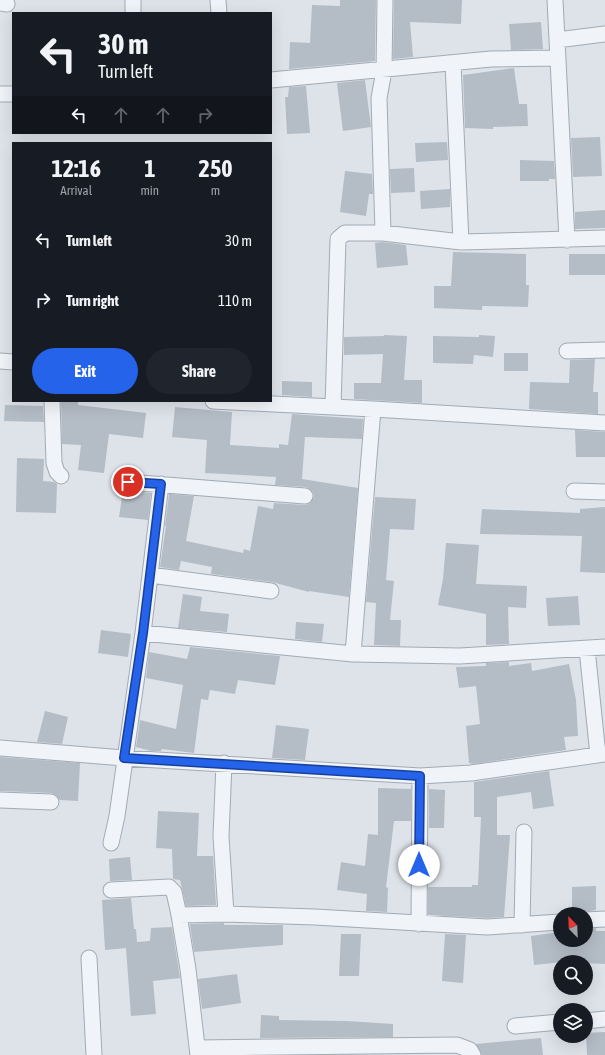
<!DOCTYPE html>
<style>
body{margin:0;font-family:"Asap Condensed",sans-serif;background:#20242c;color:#f1f3f6;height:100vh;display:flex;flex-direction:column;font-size:15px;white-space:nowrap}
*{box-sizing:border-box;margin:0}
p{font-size:13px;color:#9ea1a6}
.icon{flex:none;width:22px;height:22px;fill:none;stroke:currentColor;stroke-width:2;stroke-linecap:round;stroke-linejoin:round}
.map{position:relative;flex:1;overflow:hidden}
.panel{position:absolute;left:12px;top:142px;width:260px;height:260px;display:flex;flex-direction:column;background:#171b24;border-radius:0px;box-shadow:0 4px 16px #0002}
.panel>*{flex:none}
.hud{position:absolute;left:12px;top:12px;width:260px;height:122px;border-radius:0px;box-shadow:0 4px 16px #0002;background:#171b24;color:#f1f3f6;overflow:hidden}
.needle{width:26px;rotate:337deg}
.tools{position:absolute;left:553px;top:907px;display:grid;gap:8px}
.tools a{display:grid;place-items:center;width:40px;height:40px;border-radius:50%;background:#171b24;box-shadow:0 4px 16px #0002;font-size:20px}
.pin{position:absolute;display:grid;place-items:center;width:34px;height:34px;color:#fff;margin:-17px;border:2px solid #fff;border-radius:50%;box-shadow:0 1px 4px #0007}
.me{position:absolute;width:44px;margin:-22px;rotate:0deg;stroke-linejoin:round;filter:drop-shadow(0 0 3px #0008)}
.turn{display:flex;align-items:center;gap:14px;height:84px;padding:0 20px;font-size:18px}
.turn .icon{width:52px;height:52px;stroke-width:2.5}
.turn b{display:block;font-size:28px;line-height:34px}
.lanes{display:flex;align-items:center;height:38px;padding:0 20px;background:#0003;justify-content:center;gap:20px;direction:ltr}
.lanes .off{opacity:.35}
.eta{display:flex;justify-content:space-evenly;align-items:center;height:68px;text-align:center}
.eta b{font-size:24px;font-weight:700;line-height:28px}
.cta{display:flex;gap:8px;margin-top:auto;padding:8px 20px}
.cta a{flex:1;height:46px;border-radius:24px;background:#2563eb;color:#fff;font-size:16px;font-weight:700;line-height:46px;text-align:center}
.cta a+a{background:#20242c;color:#f1f3f6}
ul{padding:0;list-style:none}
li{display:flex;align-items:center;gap:12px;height:60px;padding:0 20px}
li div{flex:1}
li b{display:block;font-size:15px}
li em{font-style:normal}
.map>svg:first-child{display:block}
.building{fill:#b4bcc6}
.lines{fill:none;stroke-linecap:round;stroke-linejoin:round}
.minor-casing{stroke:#a2aab3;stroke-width:17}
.minor{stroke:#f0f3f7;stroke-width:15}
.route-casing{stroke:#184099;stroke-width:10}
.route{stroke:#2563eb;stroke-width:7}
</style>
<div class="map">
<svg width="605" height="1055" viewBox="0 0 605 1055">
<rect width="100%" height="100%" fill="#dde3e9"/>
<path class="building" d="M340 0H376L375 61 289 69 290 42 310 43 312 5 340 6Z
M394 0H462L461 24 410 22 413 57 393 59Z
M541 22 543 49 511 50 509 24Z
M514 68 519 104H527L528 126 493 127V129L465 128 463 75Z
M365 80 371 127 343 131 337 83Z
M306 86 310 133 287 134 285 97H288L289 87Z
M600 137 602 176 573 177 571 138Z
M447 142 448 160 416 162 415 143Z
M520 160 554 161 555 179H549V181H520Z
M414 168 415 192 391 193 390 169Z
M345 171 372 174 373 194H369L366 216 340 212Z
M450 189V207L421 209 420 191Z
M605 210V228L575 229V212Z
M382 242 406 245 408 265 377 268 375 243Z
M453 252 526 254V285H529L528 307 482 306V310L434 308V286H451Z
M569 254H605V275H569Z
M384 335 407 336 404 380H422V403L354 399V383H381L383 354 344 355V337L384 336Z
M479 335 495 336 493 357 474 355 473 364 433 363V336L479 337Z
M504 353H528V371H504Z
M595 359 593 392H598V414L529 409 530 382 569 383 570 360Z
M282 381 312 382V397L282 395Z
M61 401H78V405L146 413 143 438 109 434 104 473 78 470 81 445 62 444Z
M5 405 43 406 44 422 4 421Z
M175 407 232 412 230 445 279 448V444L288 445 292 414 363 419 362 439 305 437 302 479 358 488 349 597 309 591V592L272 582 211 574 212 567 181 561 179 570 160 567 166 526H165L169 494 194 496 186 541 243 553 244 549 250 551 258 506 273 509 274 503 305 505 309 504 314 497 313 492 306 487 275 485 276 477 205 473 207 440 172 437Z
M575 430 605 432V457H576Z
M17 458 44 459 43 481 54 482 57 484 56 513 16 512Z
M123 490 151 493 148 520 119 517Z
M375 497 416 499 414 530 390 529 386 580 394 581 390 620H401L400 646 374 645 376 603 366 602Z
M605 507V573L580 572 582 536 480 534 482 509 580 513V509Z
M446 543 479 545 476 584 527 586 526 608 508 607 509 644 486 645V614L438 605 443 579Z
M183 594 202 597 200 611 229 614 227 632 178 628Z
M578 596 580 625 548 626 546 598Z
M296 622 324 624 322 642 295 639Z
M101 630 131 634 128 657 98 653Z
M190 647 280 656 275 685 238 680 235 694 210 690 208 700 201 699 194 753 162 749 161 751H151L136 747 140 720 176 729 183 685 146 678 149 652 187 659Z
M509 662V666L531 663 532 671 569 664 576 700 578 736 564 737 566 750 474 764 469 763 466 726 480 724 476 686 459 688 456 667 486 666V663Z
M45 711 68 717 62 744 37 742Z
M276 725 309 729 305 760 272 758Z
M0 757 80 763 78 801 60 800 56 795 51 793 0 791Z
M549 771 554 806 533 809 531 792 497 797V835H510L504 917 487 918 428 915V887H472V885H478L481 817H474V782Z
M378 788 411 789V821H394L386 887 388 888 387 912 366 911 367 894 337 890 341 862 365 866 368 834 378 835Z
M429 789 445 790 444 828H429Z
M158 811 199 813 197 856H213L216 905 186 906 180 880 173 879 172 849 156 848Z
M130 857 132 880 110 881 109 859Z
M596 886V910L572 914V887Z
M131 898 134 929H136L137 942 150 941 151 928 172 927 180 978 153 981 156 1014 131 1016 126 948 105 950 102 900Z
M224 923V925H283V945L194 952 190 924Z
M596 928V931H605V964L562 962 534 965 531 936 560 932V940H586V929Z
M341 934H361L359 976H339Z
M445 934 466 935 463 983 442 981Z
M237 974 241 1003 202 1009 198 979Z
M261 1015 279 1016V1020L347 1021 393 1024V1037L260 1038Z
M605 1032V1055H587L586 1033Z
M541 1038 543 1055H482L476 1044Z"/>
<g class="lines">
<defs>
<path id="minor" d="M218 0 219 13
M385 0 384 71 379 98 383 233 461 242 605 238
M555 0 567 240
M0 3 7 4
M133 13V0
M557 40 605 34
M453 63 461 242
M271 80 491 59 558 58
M0 94H13
M567 351 605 350
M0 361 13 362
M52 401 54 463 57 472 61 476
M213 401 373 409 353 654
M333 407 338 239 345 233H383
M373 409 605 423
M128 482 305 496
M574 491 605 492
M150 575 271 591
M143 633 161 484
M587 649 598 755
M0 748 124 758 420 776 471 773 605 754
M224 763 221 836 226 914 315 917 487 927 560 922
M0 800 51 802
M111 843 117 816 143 633 353 654 460 656 605 647
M111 890 169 887 174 892 179 915
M586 920 605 919
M419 924 420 776
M522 925 524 832
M89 958 94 1055
M586 1021 605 1019
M515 1026 560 1022
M197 1048 457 1045 470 1050 473 1055
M198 1055 188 969 179 915 226 914"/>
</defs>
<use href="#minor" class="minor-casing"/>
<use href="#minor" class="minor"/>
</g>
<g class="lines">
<defs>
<path id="route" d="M128 482 161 484 143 633 124 758 420 776 419 865"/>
</defs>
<use href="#route" class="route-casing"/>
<use href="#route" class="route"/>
</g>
</svg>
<div class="tools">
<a><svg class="needle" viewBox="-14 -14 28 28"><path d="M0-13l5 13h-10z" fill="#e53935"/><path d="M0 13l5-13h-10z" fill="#9ea1a6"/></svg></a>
<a><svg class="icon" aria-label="search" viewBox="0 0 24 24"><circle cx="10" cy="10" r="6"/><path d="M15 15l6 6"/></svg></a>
<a><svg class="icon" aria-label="layers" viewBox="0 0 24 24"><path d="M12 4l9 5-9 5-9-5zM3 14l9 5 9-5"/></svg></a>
</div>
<div class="pin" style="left:128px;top:482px;background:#d93025"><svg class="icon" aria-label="arrive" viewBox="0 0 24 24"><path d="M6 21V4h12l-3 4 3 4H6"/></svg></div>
<svg class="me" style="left:419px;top:865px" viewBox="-20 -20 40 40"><circle r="19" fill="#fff"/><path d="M0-13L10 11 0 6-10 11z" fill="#2563eb"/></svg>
<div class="hud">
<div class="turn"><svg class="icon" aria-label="left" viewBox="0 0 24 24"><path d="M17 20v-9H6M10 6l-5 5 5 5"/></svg><div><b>30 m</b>Turn left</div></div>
<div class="lanes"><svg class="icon" aria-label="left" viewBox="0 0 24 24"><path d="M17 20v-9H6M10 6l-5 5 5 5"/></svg><svg class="icon off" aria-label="ahead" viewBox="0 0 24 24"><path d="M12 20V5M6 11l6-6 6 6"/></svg><svg class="icon off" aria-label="ahead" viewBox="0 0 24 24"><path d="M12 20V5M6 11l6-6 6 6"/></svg><svg class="icon off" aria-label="right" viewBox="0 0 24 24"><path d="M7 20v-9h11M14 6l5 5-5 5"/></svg></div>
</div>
<section class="panel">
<div class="eta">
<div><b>12:16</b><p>Arrival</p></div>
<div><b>1</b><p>min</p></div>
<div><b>250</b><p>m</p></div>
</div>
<ul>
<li><svg class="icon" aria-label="left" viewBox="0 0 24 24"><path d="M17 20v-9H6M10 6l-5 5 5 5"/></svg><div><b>Turn left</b></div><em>30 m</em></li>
<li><svg class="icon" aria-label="right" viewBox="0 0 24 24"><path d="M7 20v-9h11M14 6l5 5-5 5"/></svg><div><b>Turn right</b></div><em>110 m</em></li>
</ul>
<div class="cta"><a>Exit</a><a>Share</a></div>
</section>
</div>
